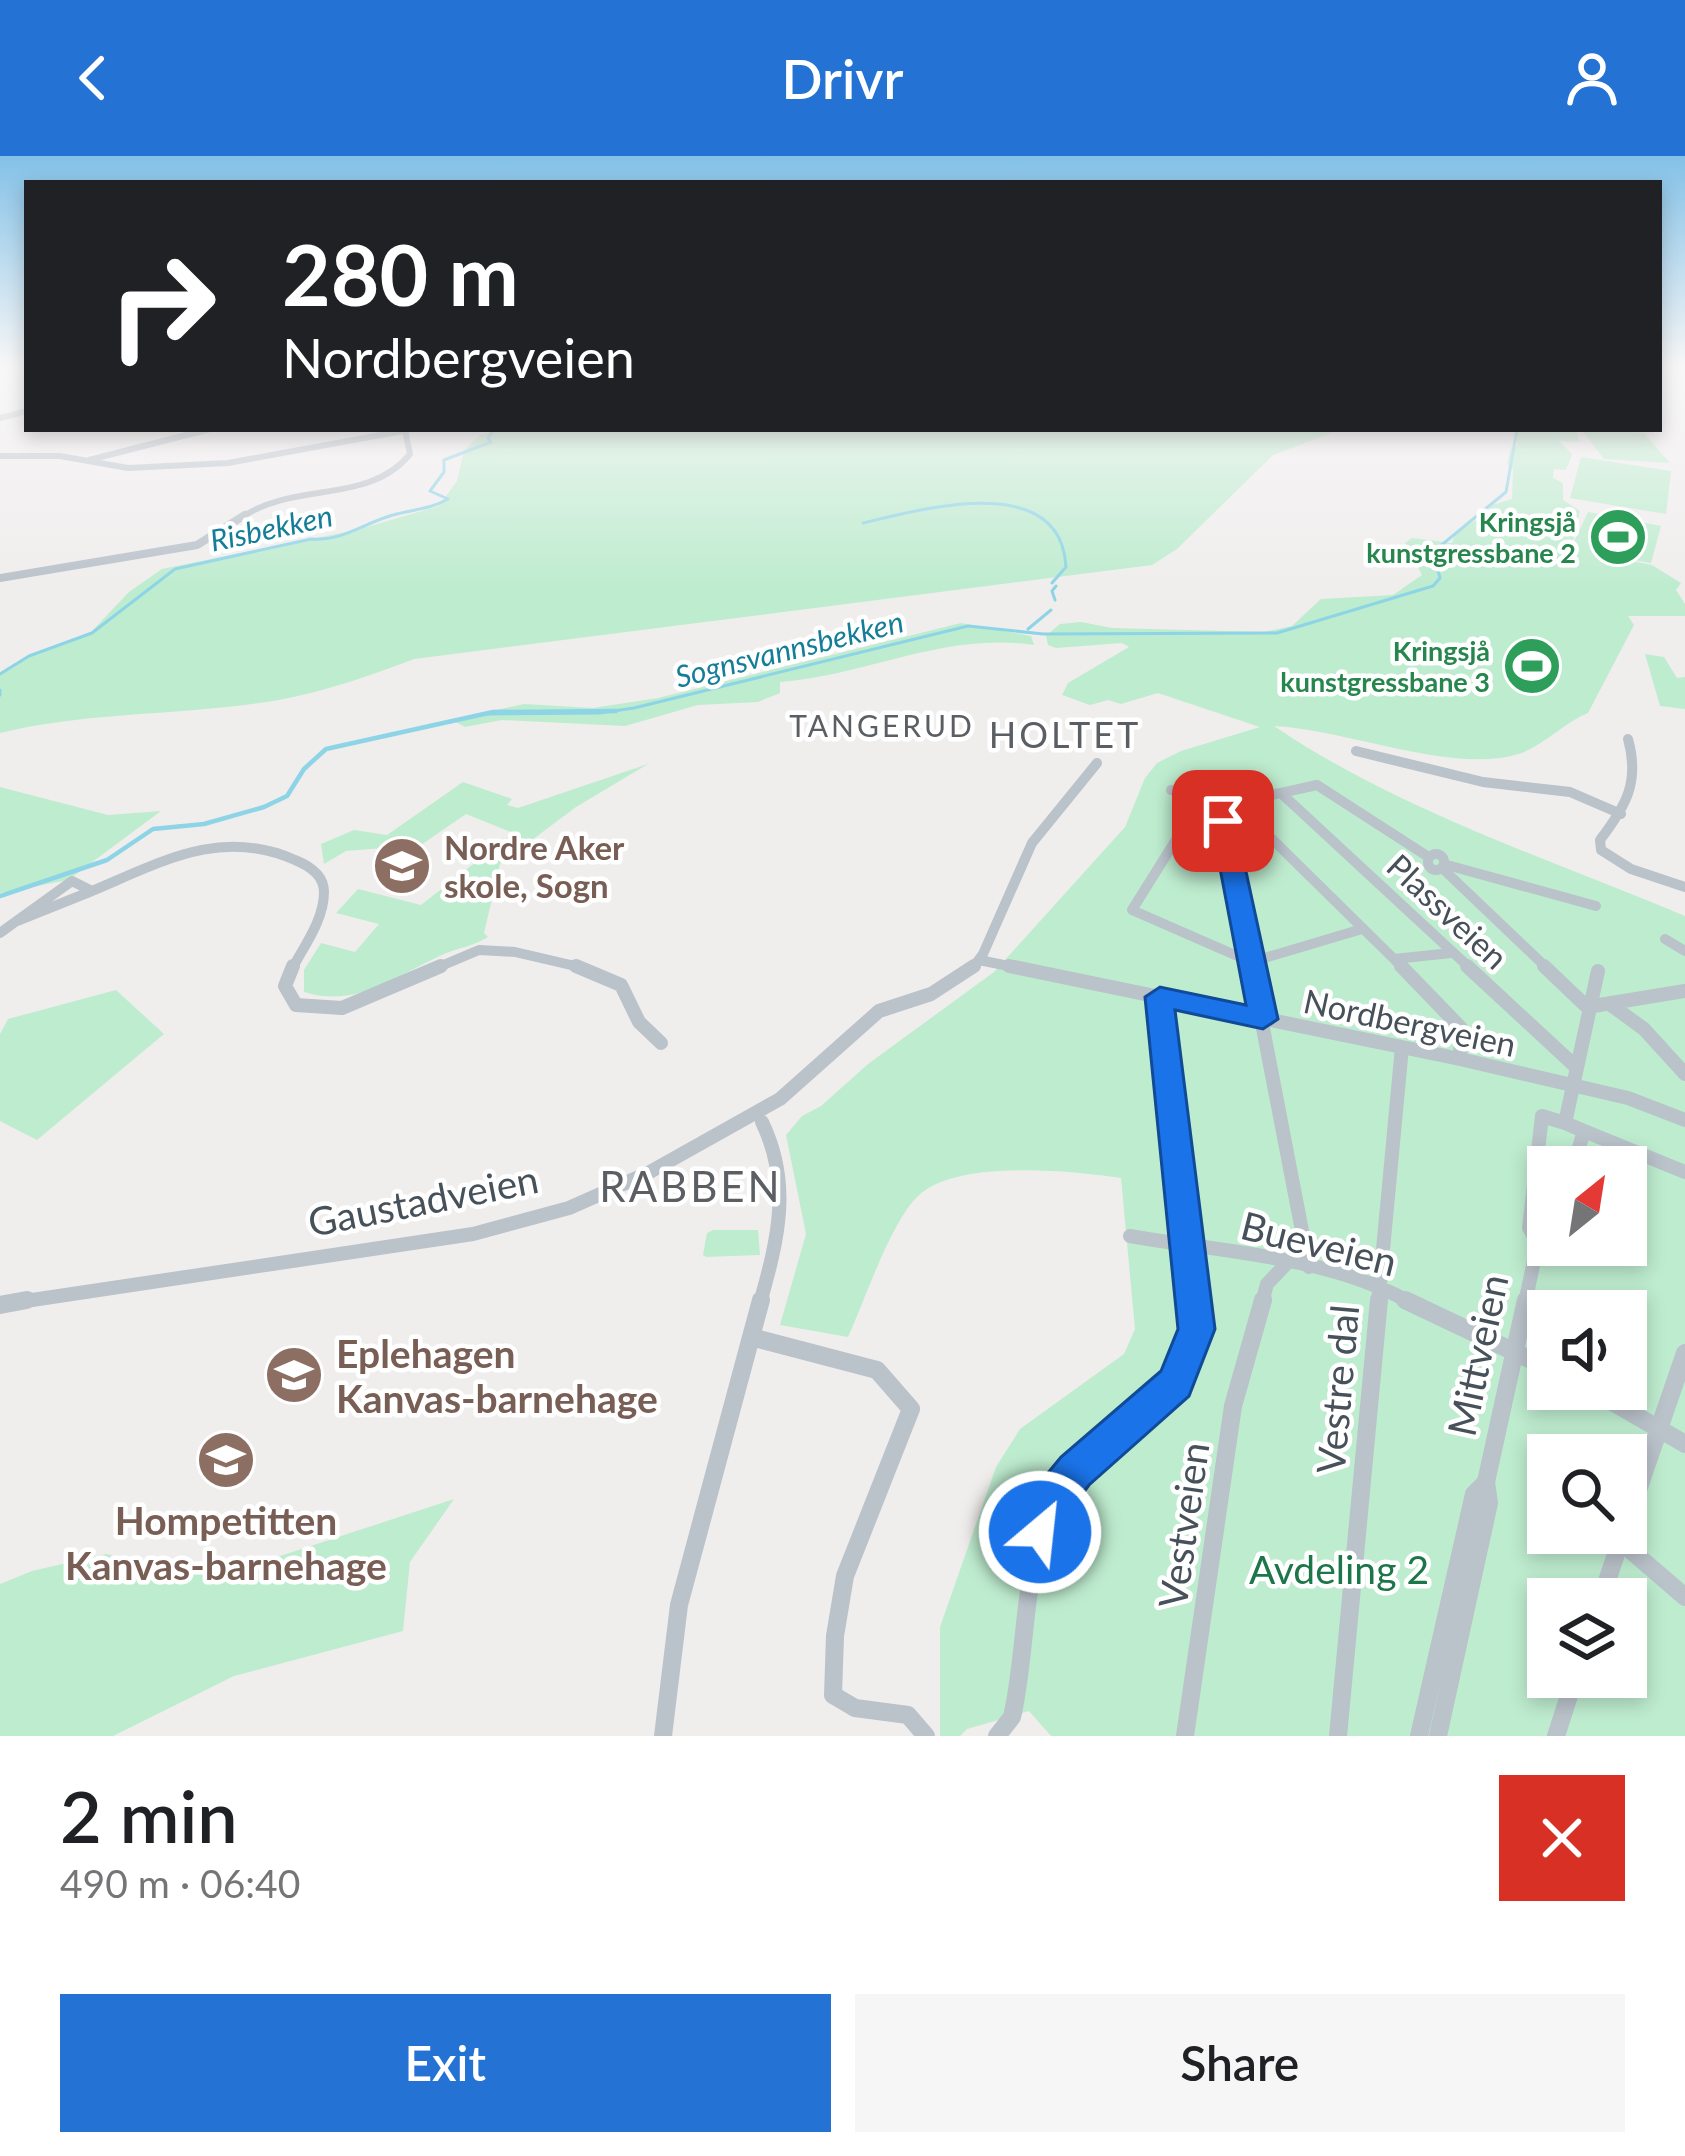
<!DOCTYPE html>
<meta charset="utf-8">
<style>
body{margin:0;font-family:Lato,sans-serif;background:#f6f6f6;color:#202124;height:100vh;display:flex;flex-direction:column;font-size:45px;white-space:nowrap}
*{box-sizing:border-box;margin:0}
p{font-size:39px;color:#757577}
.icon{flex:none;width:66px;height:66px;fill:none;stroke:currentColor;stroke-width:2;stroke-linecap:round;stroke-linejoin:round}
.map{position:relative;height:1580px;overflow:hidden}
.details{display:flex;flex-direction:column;background:#fff;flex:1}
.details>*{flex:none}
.banner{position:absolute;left:24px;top:24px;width:1638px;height:252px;border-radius:0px;box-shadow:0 6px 18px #0003;background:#202124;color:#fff;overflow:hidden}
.needle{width:78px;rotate:30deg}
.controls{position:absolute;left:1527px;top:990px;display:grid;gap:24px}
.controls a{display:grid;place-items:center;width:120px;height:120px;border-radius:0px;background:#fff;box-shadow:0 6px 18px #0003;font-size:60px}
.pin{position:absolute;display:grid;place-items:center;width:102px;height:102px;color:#fff;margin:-51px;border-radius:24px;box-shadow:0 6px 18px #0006}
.me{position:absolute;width:132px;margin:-66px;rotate:28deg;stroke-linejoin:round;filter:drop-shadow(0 0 9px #0008)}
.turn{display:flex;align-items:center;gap:42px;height:252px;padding:0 60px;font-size:54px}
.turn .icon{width:156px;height:156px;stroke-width:2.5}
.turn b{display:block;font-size:84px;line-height:102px}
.round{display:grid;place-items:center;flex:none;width:126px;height:126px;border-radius:0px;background:#f6f6f6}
.overview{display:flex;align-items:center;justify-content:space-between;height:204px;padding:0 60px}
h1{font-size:72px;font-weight:600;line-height:90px}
.cta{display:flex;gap:24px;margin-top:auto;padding:24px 60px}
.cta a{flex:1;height:138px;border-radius:0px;background:#2372d4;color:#fff;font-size:48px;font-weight:600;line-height:138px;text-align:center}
.cta a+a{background:#f6f6f6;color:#202124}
header{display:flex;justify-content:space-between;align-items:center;height:156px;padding:0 60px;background:#2372d4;color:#fff;font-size:54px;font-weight:600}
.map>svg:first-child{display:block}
.green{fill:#beeccf;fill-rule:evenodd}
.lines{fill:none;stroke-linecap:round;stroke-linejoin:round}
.stream-far1{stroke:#8dd4e6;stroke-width:3}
.stream{stroke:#8dd4e6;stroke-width:4.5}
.street-far4{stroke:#bac2ca;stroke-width:6}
.street-far3{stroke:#bac2ca;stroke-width:8}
.street-far2{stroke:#bac2ca;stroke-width:10}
.street-far1{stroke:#bac2ca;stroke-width:14}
.street{stroke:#bac2ca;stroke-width:18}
.route{fill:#1a73e8;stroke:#114b97;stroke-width:3}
.labels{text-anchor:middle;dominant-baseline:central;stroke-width:9;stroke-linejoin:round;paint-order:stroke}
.far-leisure-label{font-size:27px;font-weight:bold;fill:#27864d;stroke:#fff;text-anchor:end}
.far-water-label{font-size:30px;font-style:italic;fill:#147d98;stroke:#fff}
.far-neighbourhood-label{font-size:30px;letter-spacing:3px;fill:#5b5e62;stroke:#fff}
.education-label{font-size:33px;font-weight:bold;fill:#785e54;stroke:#fff;text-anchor:start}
.street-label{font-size:33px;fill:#47515a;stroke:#fff}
.neighbourhood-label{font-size:36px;letter-spacing:3px;fill:#5b5e62;stroke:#fff}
.near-street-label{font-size:39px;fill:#47515a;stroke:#fff}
.near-education-label{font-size:39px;font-weight:bold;fill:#785e54;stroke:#fff;text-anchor:start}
.near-park-label{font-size:39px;fill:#1c7649;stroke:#fff}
.near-neighbourhood-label{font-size:42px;letter-spacing:3px;fill:#5b5e62;stroke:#fff}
</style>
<header><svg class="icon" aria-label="back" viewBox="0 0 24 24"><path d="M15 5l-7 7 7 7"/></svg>Drivr<svg class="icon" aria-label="person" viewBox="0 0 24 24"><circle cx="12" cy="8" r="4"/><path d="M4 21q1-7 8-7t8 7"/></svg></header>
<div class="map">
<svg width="1685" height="1580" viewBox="0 0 1685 1580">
<rect width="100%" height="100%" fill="#f0eded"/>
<path class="green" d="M504 273H1332L1331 277 1273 299 1177 393 1152 409 414 503C370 520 326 535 279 544 187 560 91 555 0 577V518L28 500 91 476 129 436 162 413 356 374 439 350 457 325 464 295 480 279Z
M1518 273H1575L1580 286 1559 285 1572 298 1566 314 1554 313 1553 322 1563 327V344L1580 355 1571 392 1588 356 1661 370 1651 407 1583 395 1652 409 1681 427 1676 434 1685 448V460H1628L1634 469 1588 557C1563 567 1540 593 1515 599 1450 617 1343 573 1274 570 1398 654 1547 702 1685 760V1580H1051L1029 1555 967 1573 960 1580H940V1471L996 1311 1020 1273 1124 1198 1135 1173 1121 1022C1072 1015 959 1003 919 1039 891 1065 865 1144 848 1181L780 1169 806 1078 786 979 802 960 821 950 868 908 994 816 1125 671 1145 622 1157 607 1181 595 1260 571 1158 537 1121 548 1108 544 1090 549 1062 539 1068 527 1129 491 1122 487 1056 492 1048 489 1046 480 1060 468 1081 466 1112 472 1264 476 1292 470 1321 443 1393 439 1422 419 1405 387 1412 382 1452 387 1455 377 1491 355 1489 350 1512 343 1513 313 1507 308 1511 291 1518 290 1514 281ZM1548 1011H1626V1089H1548ZM1548 1155H1626V1233H1548ZM1548 1299H1626V1377H1548ZM1548 1443H1626V1521H1548Z
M1581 273 1644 277 1670 307 1604 303Z
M1581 301 1671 315 1666 358 1570 342Z
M961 467 1031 480 1034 489C943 476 870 519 780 526V537L758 546 698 549 625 570 502 564 465 571 452 564 524 548 593 552 658 542Z
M1645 498 1664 501 1677 522 1685 521V553L1660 550Z
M648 608 576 651 500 708 484 777 488 781C474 790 458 792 444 798 397 819 356 853 304 836V814L321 787 355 796 379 768 336 757 358 733 421 749 513 677 466 658 421 689 346 695 324 708 321 688 354 674 387 679 463 626 512 643 507 649 518 652Z
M0 631 108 659 161 655 68 724 0 737Z
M116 834 164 878 37 984 0 965V878L8 863Z
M713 1074H758L760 1099 706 1101 703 1099 707 1077Z
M454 1343 410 1406 403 1475 234 1520 113 1580H0V1428L32 1415 106 1398 179 1414 268 1404Z"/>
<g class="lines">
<path class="stream-far1" d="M863 367C922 353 1061 314 1066 411L1052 427
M1055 444 1052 435 1056 430
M1028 473 1051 454
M0 518 29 500 92 477 175 413 311 383C341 386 364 367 393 359 413 353 429 354 448 343L430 335 444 316V304L491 286 488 282 493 275 483 273
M0 534V539
M485 558 600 557 634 552 968 470 1043 478 1277 477 1433 430 1440 422 1433 396 1506 336 1517 273"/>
<path class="stream" d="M0 740 107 704 153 673 204 668 264 651 287 640 304 613 326 593 493 556 616 555"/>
<path class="street-far4" d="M0 262 27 255
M0 300H60L128 312 228 307 408 274
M89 304 210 273
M241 362C293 325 369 349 410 298L405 274"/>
<path class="street-far3" d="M0 422 197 389 245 359"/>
<path class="street-far2" d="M1628 583C1640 626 1626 650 1600 684L1601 694 1631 713 1685 731
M1356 595 1483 626 1570 636 1621 658
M1171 634 1254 643 1317 629 1427 700
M1282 638 1471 813
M1216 664 1189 663 1132 754 1251 806 1362 773
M1230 664 1263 674 1394 803 1451 797
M1223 665 1252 813
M1428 706a8 8 0 1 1 16 0a8 8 0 1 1-16 0Z
M1447 709 1596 750
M1442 712 1548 813
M92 735C161 706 221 671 295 704 310 710 324 719 324 736 324 764 304 790 292 813
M0 777 72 725 92 735 17 765
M1665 783 1685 795
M979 804 1024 813
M1395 804 1404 813
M434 813 479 794 515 796 588 813
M972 813 983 798 1032 687 1097 607"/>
<path class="street-far1" d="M293 810 285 830 296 849 342 852 441 810
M576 810 621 829 639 866 661 887
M1009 810 1460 903 1628 942 1685 964
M1251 810 1309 1111
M1401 810 1461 872 1460 903
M1467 810 1576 911
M1544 810 1587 851 1685 835
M1160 841 1194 1147
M1611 849 1644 873 1685 918
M1584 975 1685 1016
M1573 1011 1584 975 1565 967 1598 815
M1130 1080C1221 1096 1330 1100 1411 1147
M1538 1086 1529 1072 1542 960 1565 967
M12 1147 473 1078 569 1052 648 1017 780 943 879 855 931 838 974 810
M760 1147C778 1083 792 1028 762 966
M1262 1147 1267 1128 1287 1107
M1378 1147 1402 891
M1525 1147 1538 1086 1548 1082"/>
<path class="street" d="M761 1144 751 1181 877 1214 911 1253 845 1420 835 1480 833 1539 855 1552 908 1559 926 1580
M1405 1144 1548 1212
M0 1149 27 1144
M1590 1233 1685 1288
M1626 1369 1685 1197
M1620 1385 1685 1441
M1601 1443 1623 1377
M663 1580 679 1449 751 1181
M997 1580 1012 1561C1028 1493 1022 1396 1058 1337 1103 1264 1205 1246 1194 1144
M1185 1580 1233 1250 1263 1144
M1338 1580 1379 1144
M1419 1580 1474 1338 1486 1326
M1438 1580 1489 1347 1486 1326 1526 1144
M1556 1580 1575 1521"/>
</g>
<linearGradient id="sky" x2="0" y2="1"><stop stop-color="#83c1e7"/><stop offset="0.49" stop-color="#f8f7f7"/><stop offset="1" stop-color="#f8f7f7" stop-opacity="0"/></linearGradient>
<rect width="1685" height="431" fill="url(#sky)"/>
<path class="route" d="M1223 658 1235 665 1278 863 1263 873 1175 854 1215 1173 1189 1240 1089 1329 1071 1353 1055 1391 1040 1397 1025 1391 1019 1376 1042 1324 1061 1301 1161 1215 1178 1173 1145 841 1160 831 1246 849 1211 665Z"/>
<defs>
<symbol id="stadium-disc" viewBox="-11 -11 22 22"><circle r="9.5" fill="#2e9e5b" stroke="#fff"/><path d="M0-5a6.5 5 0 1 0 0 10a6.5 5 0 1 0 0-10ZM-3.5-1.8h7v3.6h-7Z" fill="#fff"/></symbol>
<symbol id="school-disc" viewBox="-11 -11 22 22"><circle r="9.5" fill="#8d6e63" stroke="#fff"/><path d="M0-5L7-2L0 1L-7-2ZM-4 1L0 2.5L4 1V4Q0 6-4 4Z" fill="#fff"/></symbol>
</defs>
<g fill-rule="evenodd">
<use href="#stadium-disc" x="1585" y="348" width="66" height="66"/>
<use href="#stadium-disc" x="1499" y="477" width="66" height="66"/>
<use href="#school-disc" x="369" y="677" width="66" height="66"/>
<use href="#school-disc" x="261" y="1186" width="66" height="66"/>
<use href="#school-disc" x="193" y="1271" width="66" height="66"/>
</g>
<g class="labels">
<g class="far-leisure-label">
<text x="1576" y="365">Kringsjå<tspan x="1576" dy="31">kunstgressbane 2</tspan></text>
<text x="1490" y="494">Kringsjå<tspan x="1490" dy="31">kunstgressbane 3</tspan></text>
</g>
<g class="far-water-label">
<text transform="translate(271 371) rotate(-12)">Risbekken</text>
<text transform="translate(789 492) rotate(-14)">Sognsvannsbekken</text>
</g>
<g class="far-neighbourhood-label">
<text x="882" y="569">TANGERUD</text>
</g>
<g class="education-label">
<text x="444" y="691">Nordre Aker<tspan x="444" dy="38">skole, Sogn</tspan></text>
</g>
<g class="street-label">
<text transform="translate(1448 755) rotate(43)">Plassveien</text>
<text transform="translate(1410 866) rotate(12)">Nordbergveien</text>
</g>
<g class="neighbourhood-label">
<text x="1065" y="578">HOLTET</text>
</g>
<g class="near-street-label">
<text transform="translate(423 1044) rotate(-11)">Gaustadveien</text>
<text transform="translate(1319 1087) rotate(14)">Bueveien</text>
<text transform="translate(1477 1199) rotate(-78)">Mittveien</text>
<text transform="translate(1337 1233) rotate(-85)">Vestre dal</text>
<text transform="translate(1183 1369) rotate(-82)">Vestveien</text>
</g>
<g class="near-education-label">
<text x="336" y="1197">Eplehagen<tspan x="336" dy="45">Kanvas-barnehage</tspan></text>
<text x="226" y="1364" text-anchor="middle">Hompetitten<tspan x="226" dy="45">Kanvas-barnehage</tspan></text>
</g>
<g class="near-park-label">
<text x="1339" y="1413">Avdeling 2</text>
</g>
<g class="near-neighbourhood-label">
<text x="691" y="1030">RABBEN</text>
</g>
</g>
</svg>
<div class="controls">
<a><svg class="needle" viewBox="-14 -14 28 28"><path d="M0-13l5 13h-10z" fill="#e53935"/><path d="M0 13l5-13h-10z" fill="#757577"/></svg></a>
<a><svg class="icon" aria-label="sound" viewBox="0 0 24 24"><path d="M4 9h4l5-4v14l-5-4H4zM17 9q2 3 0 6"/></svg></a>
<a><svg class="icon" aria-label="search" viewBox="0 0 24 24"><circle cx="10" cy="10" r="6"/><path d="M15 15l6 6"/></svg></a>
<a><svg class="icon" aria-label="layers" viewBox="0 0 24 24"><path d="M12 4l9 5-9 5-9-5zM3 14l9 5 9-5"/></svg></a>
</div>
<div class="pin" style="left:1223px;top:665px;background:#d93025"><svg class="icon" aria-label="arrive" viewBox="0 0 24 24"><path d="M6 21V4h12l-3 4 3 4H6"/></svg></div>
<svg class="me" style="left:1040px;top:1376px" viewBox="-20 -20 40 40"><circle r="17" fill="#1a73e8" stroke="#fff" stroke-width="3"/><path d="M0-11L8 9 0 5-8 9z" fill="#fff"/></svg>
<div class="banner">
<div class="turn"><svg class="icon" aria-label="right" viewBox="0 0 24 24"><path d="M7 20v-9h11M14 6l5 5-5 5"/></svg><div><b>280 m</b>Nordbergveien</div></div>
</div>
</div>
<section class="details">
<div class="overview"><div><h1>2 min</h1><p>490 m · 06:40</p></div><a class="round" style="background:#d93025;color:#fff"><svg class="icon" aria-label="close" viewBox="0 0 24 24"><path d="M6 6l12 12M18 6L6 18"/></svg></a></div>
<div class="cta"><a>Exit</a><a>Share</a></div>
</section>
